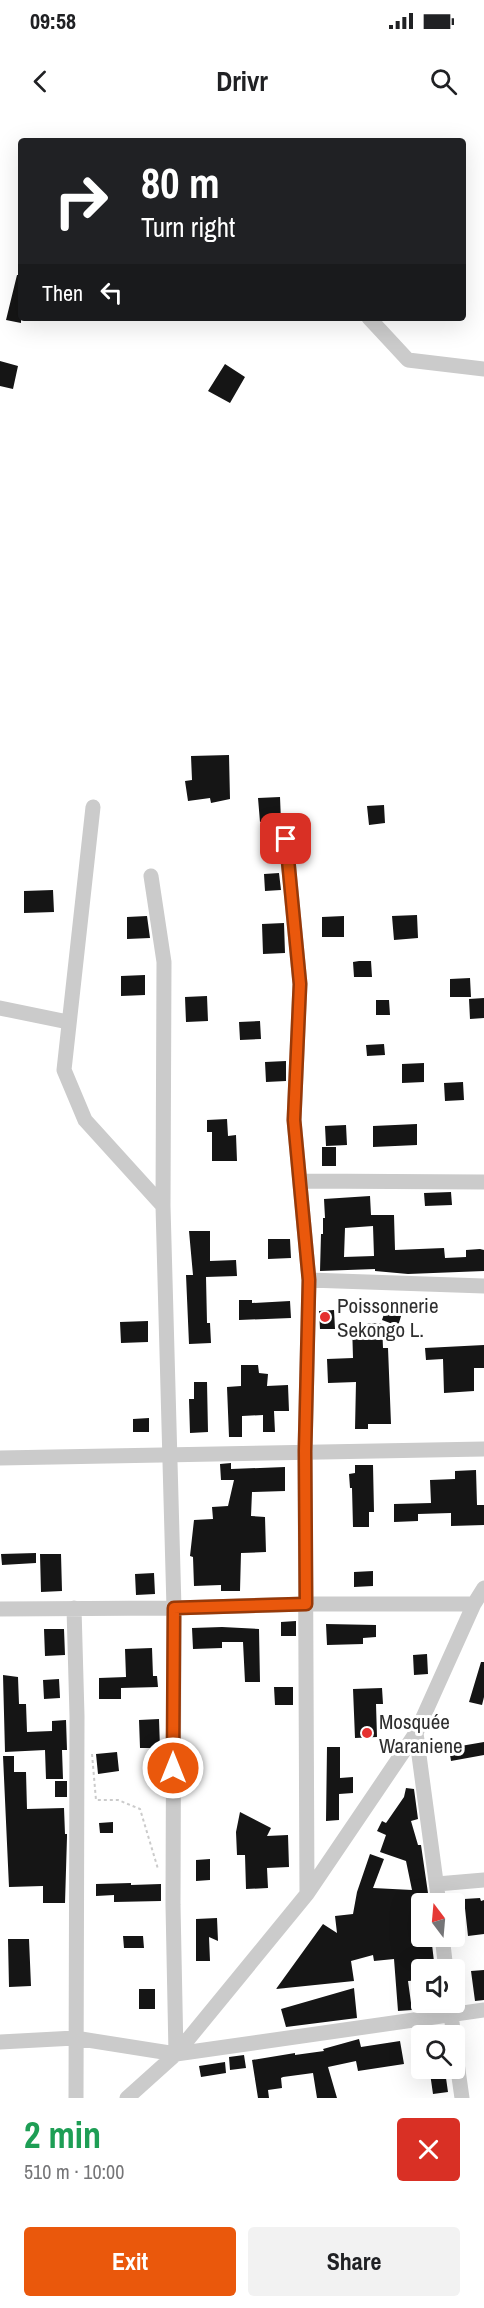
<!DOCTYPE html>
<meta charset="utf-8">
<style>
body{margin:0;font-family:"Archivo Narrow",sans-serif;background:#f2f2f2;color:#202124;height:100vh;display:flex;flex-direction:column;font-size:22px;white-space:nowrap}
*{box-sizing:border-box;margin:0}
p{font-size:20px;color:#757577}
.icon{flex:none;width:33px;height:33px;fill:none;stroke:currentColor;stroke-width:2;stroke-linecap:round;stroke-linejoin:round}
.map{position:relative;height:1978px;overflow:hidden}
.panel{display:flex;flex-direction:column;background:#fff;flex:1}
.panel>*{flex:none}
.top-card{position:absolute;left:18px;top:18px;width:448px;height:183px;border-radius:6px;box-shadow:0 6px 24px #0002;background:#202124;color:#fff;overflow:hidden}
.needle{width:39px;rotate:344deg}
.fabs{position:absolute;left:411px;top:1773px;display:grid;gap:12px}
.fabs a{display:grid;place-items:center;width:54px;height:54px;border-radius:6px;background:#fff;box-shadow:0 6px 24px #0002;font-size:30px}
.pin{position:absolute;display:grid;place-items:center;width:51px;height:51px;color:#fff;margin:-26px;border-radius:12px;box-shadow:0 3px 9px #0006}
.me{position:absolute;width:66px;margin:-33px;rotate:0deg;stroke-linejoin:round;filter:drop-shadow(0 0 4px #0008)}
.turn{display:flex;align-items:center;gap:21px;height:126px;padding:0 24px;font-size:27px}
.turn .icon{width:78px;height:78px;stroke-width:2.5}
.turn b{display:block;font-size:42px;line-height:51px}
.then{display:flex;align-items:center;height:57px;padding:0 24px;background:#0003;gap:12px;font-size:22px}
.round{display:grid;place-items:center;flex:none;width:63px;height:63px;border-radius:6px;background:#f2f2f2}
.headline{display:flex;align-items:center;justify-content:space-between;height:102px;padding:0 24px}
h1{font-size:36px;font-weight:800;line-height:45px;color:#1e9e55}
.cta{display:flex;gap:12px;margin-top:auto;padding:12px 24px}
.cta a{flex:1;height:69px;border-radius:6px;background:#ea580c;color:#fff;font-size:24px;font-weight:800;line-height:69px;text-align:center}
.cta a+a{background:#f2f2f2;color:#202124}
.status{display:flex;justify-content:space-between;align-items:center;height:42px;padding:0 30px;background:#fff;direction:ltr}
.status svg{height:16px;fill:currentColor}
header{display:flex;justify-content:space-between;align-items:center;height:78px;padding:0 24px;background:#fff;font-size:27px;font-weight:800}
.map>svg:first-child{display:block}
.building{fill:#151515;fill-rule:evenodd}
.lines{fill:none;stroke-linecap:round;stroke-linejoin:round}
.path{stroke:#cbcbcb;stroke-width:2;stroke-dasharray:3 3;stroke-linecap:butt}
.minor{stroke:#cbcbcb;stroke-width:15}
.route-casing{stroke:#983908;stroke-width:15}
.route{stroke:#ea580c;stroke-width:10}
.poi-dot{fill:#e5302f;stroke:#fff;stroke-width:2}
.labels{text-anchor:middle;dominant-baseline:central;stroke-width:6;stroke-linejoin:round;paint-order:stroke}
.poi-label{font-size:21px;fill:#2e2e2e;stroke:#fff;text-anchor:start}
</style>
<div class="status"><b>09:58</b><svg viewBox="0 0 49 12"><path d="M0 12V9h3v3zM5 12V6h3v6zM10 12V3h3v9zM15 12V0h3v12zM26 1h20v11H26zM47 4h2v5h-2z"/></svg></div>
<header><svg class="icon" aria-label="back" viewBox="0 0 24 24"><path d="M15 5l-7 7 7 7"/></svg>Drivr<svg class="icon" aria-label="search" viewBox="0 0 24 24"><circle cx="10" cy="10" r="6"/><path d="M15 15l6 6"/></svg></header>
<div class="map">
<svg width="484" height="1978" viewBox="0 0 484 1978">
<rect width="100%" height="100%" fill="#fff"/>
<path class="building" d="M17 155H21V203L6 200Z
M0 241 18 246 13 269 0 266Z
M225 244 245 257 230 283 208 271Z
M229 635 230 679 211 683 210 678 188 681 185 661 192 660 191 636Z
M280 677 281 701 260 702 258 678Z
M384 685 385 703 369 705 367 686Z
M279 753 281 770 265 771 264 754Z
M53 770 54 792 24 793V771Z
M417 795 418 818 394 820 392 796Z
M147 796 150 818 127 819V797Z
M344 796V817H322V797Z
M284 803 285 833 263 834 262 804Z
M359 841H371L372 857H354L353 842Z
M145 855V875L121 876V856Z
M470 858 471 877H450V859Z
M207 876 208 901 186 902 185 877Z
M484 878V898L470 899 469 879Z
M376 880H389L390 895H376Z
M260 901 261 919 240 920 239 902Z
M384 924 385 935 367 936 366 925Z
M286 941V961L266 962 265 942Z
M424 943V962L402 963V944Z
M463 962 464 980 445 981 444 963Z
M227 999 228 1016 236 1015 237 1041H212V1012H207V1000Z
M417 1004V1025L373 1027V1006Z
M346 1005 347 1025 326 1026 325 1006Z
M322 1027H336V1046H322Z
M451 1072 452 1085 425 1086 424 1073Z
M370 1076 371 1095H394L395 1130 444 1128 445 1138 466 1137V1130L480 1129 484 1130V1151L408 1154 375 1151V1149L320 1151 321 1114H323V1098H325L324 1079ZM373 1106 374 1136 344 1137 345 1108Z
M189 1111H210V1141L236 1140 237 1156 206 1157 207 1203H210L211 1223 189 1224 186 1155H193Z
M268 1119H290L291 1138 268 1139Z
M239 1180H252V1183L290 1181 291 1198 239 1200Z
M386 1188 402 1193 398 1206 382 1200Z
M334 1190 335 1209H320L319 1191Z
M148 1201V1222L121 1223 120 1202Z
M382 1203 383 1228H388L391 1304H368V1309H355L356 1262 328 1263 327 1239 353 1238 352 1204Z
M484 1225V1248H474V1271L444 1273 443 1239 426 1240 425 1228Z
M241 1245H258L259 1253 268 1254 267 1266 288 1265 289 1291H274L275 1312H263V1295L242 1296V1317H229L227 1267 241 1266Z
M194 1262H207L208 1312 190 1313 189 1279H194Z
M149 1298V1312H133V1299Z
M231 1343V1349L285 1347V1371L252 1372 251 1396 265 1397 266 1432 241 1433 240 1471H221V1465L194 1466 193 1437 190 1436 194 1400 213 1399 212 1387 228 1386 234 1360H221L220 1344Z
M355 1345H373L374 1392H369V1407H353L352 1368H350L349 1354 355 1353Z
M476 1350 477 1385H484V1405L451 1406V1393L418 1394V1401L394 1402V1384L431 1383 430 1360 455 1359V1351Z
M36 1433V1443L2 1445 1 1434Z
M40 1434H61L62 1471 41 1472Z
M373 1451V1466L354 1467V1452Z
M154 1453 155 1474 136 1475 135 1454Z
M296 1501V1516H281V1502Z
M326 1504 376 1505V1517L363 1518V1524L327 1525Z
M222 1507 259 1509 260 1562H245L243 1522H222V1528L193 1529 192 1508Z
M44 1509H64L65 1535 45 1536Z
M152 1528 153 1556H157L158 1567 121 1568V1579H99V1558L126 1557 125 1529Z
M427 1534 428 1554 414 1555 413 1535Z
M481 1542H484V1577L482 1585 469 1582Z
M3 1555 18 1557 19 1584H26L27 1612 52 1611V1601L66 1600 67 1630H62L63 1659H46L45 1630 5 1632Z
M59 1559 60 1578 44 1579 43 1560Z
M274 1567H293V1585H275Z
M382 1568 383 1584H376L377 1617 355 1618 353 1569Z
M159 1599 160 1628H140L139 1600Z
M484 1622V1635L451 1641 449 1628Z
M327 1627H340V1658L353 1657V1673L339 1674V1700L326 1701Z
M117 1632 119 1651 98 1654 96 1634Z
M3 1636H14V1652H26L27 1689 64 1688 65 1714H67V1717L65 1783H43V1766L9 1767Z
M55 1661H67V1677H55Z
M406 1668 414 1669 418 1699 411 1701 418 1725H421L429 1780 422 1781V1816H431L435 1850H422V1860L408 1861 412 1890 398 1891 394 1839 374 1841 373 1835 351 1841 354 1861 276 1869 323 1804 337 1813 335 1796 353 1794 357 1772 370 1734 384 1739 373 1768 412 1770 406 1741 380 1732 386 1715 377 1711 382 1701 386 1703 404 1677Z
M240 1692 271 1708 267 1716 288 1715 289 1747 267 1748 268 1768 246 1769 245 1735H237L236 1712Z
M113 1702V1713H100L99 1703Z
M210 1739V1760L196 1761V1740Z
M131 1763V1765L161 1764V1781L114 1782V1775L96 1776V1764Z
M480 1778 481 1781 484 1780V1814L468 1816 464 1779Z
M217 1798 218 1821 209 1817 210 1841H196V1799Z
M123 1816H143L144 1828H124Z
M8 1819H29L31 1866 9 1867Z
M484 1850V1880L475 1881 471 1851Z
M354 1868 357 1898 286 1907 281 1889Z
M139 1869H155V1889H139Z
M359 1919 361 1927 400 1921 404 1944 358 1951 356 1941 328 1947 337 1978H317L313 1953 283 1957 281 1958 282 1968 268 1970 269 1978H258L252 1940 295 1933V1935L324 1931 323 1929Z
M244 1935 246 1948 230 1950 229 1937Z
M225 1942 226 1953 201 1957 199 1946Z
M445 1951 448 1972 433 1974 430 1953Z"/>
<g class="lines">
<path class="path" d="M92 1634 96 1680H118L140 1689 158 1749"/>
<path class="minor" d="M369 198 408 240 484 249
M93 687 64 950 85 1000 163 1086
M286 719 300 864 294 1000 309 1160 305 1331 307 1774
M151 756 164 842 163 1086 174 1488 173 1785 176 1934
M0 888 68 902
M300 1061 484 1062
M309 1160 484 1166
M0 1338 484 1329
M74 1488 77 1596 76 1978
M0 1489 174 1488 306 1484H474
M416 1613 439 1784
M437 1764 484 1760
M442 1816 446 1850
M449 1882 454 1916
M0 1922 75 1918 176 1934 484 1890
M454 1922 462 1978
M127 1978 176 1934 307 1774 416 1613 474 1484 484 1468"/>
</g>
<g class="lines">
<defs>
<path id="route" d="M173 1648 174 1488 306 1484 305 1331 309 1160 294 1000 300 864 286 719"/>
</defs>
<use href="#route" class="route-casing"/>
<use href="#route" class="route"/>
</g>
<g class="poi-dot">
<circle cx="325" cy="1197" r="6"/>
<circle cx="367" cy="1613" r="6"/>
</g>
<g class="labels">
<g class="poi-label">
<text x="337" y="1185">Poissonnerie<tspan x="337" dy="24">Sekongo L.</tspan></text>
<text x="379" y="1601">Mosquée<tspan x="379" dy="24">Waraniene</tspan></text>
</g>
</g>
</svg>
<div class="fabs">
<a><svg class="needle" viewBox="-14 -14 28 28"><path d="M0-13l5 13h-10z" fill="#e53935"/><path d="M0 13l5-13h-10z" fill="#757577"/></svg></a>
<a><svg class="icon" aria-label="sound" viewBox="0 0 24 24"><path d="M4 9h4l5-4v14l-5-4H4zM17 9q2 3 0 6"/></svg></a>
<a><svg class="icon" aria-label="search" viewBox="0 0 24 24"><circle cx="10" cy="10" r="6"/><path d="M15 15l6 6"/></svg></a>
</div>
<div class="pin" style="left:286px;top:719px;background:#d93025"><svg class="icon" aria-label="arrive" viewBox="0 0 24 24"><path d="M6 21V4h12l-3 4 3 4H6"/></svg></div>
<svg class="me" style="left:173px;top:1648px" viewBox="-20 -20 40 40"><circle r="17" fill="#ea580c" stroke="#fff" stroke-width="3"/><path d="M0-11L8 9 0 5-8 9z" fill="#fff"/></svg>
<div class="top-card">
<div class="turn"><svg class="icon" aria-label="right" viewBox="0 0 24 24"><path d="M7 20v-9h11M14 6l5 5-5 5"/></svg><div><b>80 m</b>Turn right</div></div>
<div class="then">Then<svg class="icon" aria-label="left" viewBox="0 0 24 24"><path d="M17 20v-9H6M10 6l-5 5 5 5"/></svg></div>
</div>
</div>
<section class="panel">
<div class="headline"><div><h1>2 min</h1><p>510 m · 10:00</p></div><a class="round" style="background:#d93025;color:#fff"><svg class="icon" aria-label="close" viewBox="0 0 24 24"><path d="M6 6l12 12M18 6L6 18"/></svg></a></div>
<div class="cta"><a>Exit</a><a>Share</a></div>
</section>
